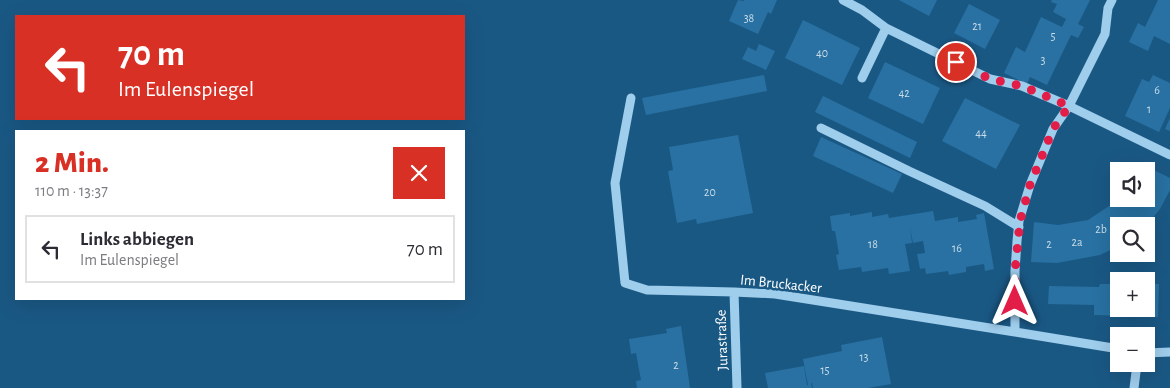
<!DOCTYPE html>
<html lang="de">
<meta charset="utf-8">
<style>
body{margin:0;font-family:"Alegreya Sans",sans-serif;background:#f2f2f3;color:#2b2b33;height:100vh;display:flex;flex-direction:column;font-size:19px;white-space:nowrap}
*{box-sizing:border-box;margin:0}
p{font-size:16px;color:#7c7c81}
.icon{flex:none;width:28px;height:28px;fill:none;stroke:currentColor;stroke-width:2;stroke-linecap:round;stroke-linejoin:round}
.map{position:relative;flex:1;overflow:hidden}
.sheet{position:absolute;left:15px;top:130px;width:450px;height:170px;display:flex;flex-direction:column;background:#fff;border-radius:0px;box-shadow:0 5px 20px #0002}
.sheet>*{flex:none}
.guide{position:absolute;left:15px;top:15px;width:450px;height:105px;border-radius:0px;box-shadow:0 5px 20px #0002;background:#d93025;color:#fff;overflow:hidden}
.tools{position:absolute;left:1110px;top:162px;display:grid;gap:10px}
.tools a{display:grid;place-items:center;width:45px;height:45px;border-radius:0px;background:#fff;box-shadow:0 5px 20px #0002;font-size:25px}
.pin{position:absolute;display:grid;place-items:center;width:42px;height:42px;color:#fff;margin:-21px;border:2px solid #fff;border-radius:50%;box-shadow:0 1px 5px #0007}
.me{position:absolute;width:55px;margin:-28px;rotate:0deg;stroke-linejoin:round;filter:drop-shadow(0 0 4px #0008)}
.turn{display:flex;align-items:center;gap:18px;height:105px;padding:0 20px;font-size:22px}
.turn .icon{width:65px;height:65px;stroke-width:2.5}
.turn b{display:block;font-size:35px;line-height:42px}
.round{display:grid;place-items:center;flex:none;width:52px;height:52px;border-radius:0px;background:#f2f2f3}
.summary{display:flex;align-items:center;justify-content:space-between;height:85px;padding:0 20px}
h1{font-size:30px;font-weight:800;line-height:38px;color:#d93025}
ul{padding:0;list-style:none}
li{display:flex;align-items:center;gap:15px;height:68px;margin:0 10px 8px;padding:0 10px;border:2px solid #e1e1e2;border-radius:0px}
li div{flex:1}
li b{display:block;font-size:19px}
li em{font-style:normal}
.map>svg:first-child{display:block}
.building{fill:#2871a2}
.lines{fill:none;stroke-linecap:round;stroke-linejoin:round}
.minor{stroke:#9fcdec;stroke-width:9}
.route{stroke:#e11d48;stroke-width:9;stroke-dasharray:0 16.2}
.labels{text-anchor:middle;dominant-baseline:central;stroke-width:5;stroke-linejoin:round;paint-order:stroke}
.number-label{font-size:12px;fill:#c9dce8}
.street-label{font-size:15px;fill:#fff;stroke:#1a5884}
</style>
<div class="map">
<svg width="1170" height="388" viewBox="0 0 1170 388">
<rect width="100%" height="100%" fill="#1a5884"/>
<path class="building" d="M738 0 744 1V0H777L771 14 768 12 758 34 729 21Z
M899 0H937L929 16Z
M1052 0H1090L1078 24 1084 27 1078 38 1071 35 1047 85 1030 77 1027 84 1004 73 1016 47 1025 52 1041 17 1062 27 1066 19 1053 12 1057 4 1051 2Z
M1158 0H1170V44L1154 36 1148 51 1129 42 1138 23 1145 27Z
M969 4 1000 20 985 49 954 33Z
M803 20 860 48 842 85 785 58Z
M759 44 775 51 766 70 742 59 748 47 756 51Z
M885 62 940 88 923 124 868 98Z
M764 75 767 91 646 115 642 98Z
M1153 75 1170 83V108L1159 132 1125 116 1142 79 1149 82Z
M823 96 917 142 910 158 815 112Z
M965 98 1020 125 996 169 942 141Z
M1170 118V131L1165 129Z
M738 135 753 213 697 224 696 219 677 223 668 171 673 170 669 147Z
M821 137 902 174 893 193 813 156Z
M1146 166 1170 178V190L1160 209 1146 226H1119V246L1100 255 1057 263 1031 262 1034 222 1058 225 1088 220 1115 202 1119 197V199H1146V171H1141Z
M933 211 935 221 958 217V222L977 219 976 215 984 213 994 269 985 271 984 264 966 267V272L949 275 948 271 926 274 925 268 920 269 917 254 925 253 923 241 913 243 910 228 912 243 905 244 910 271 889 274 888 268 862 272 861 267 839 270 836 255 839 254 835 231H832L830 216 850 213V216L872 212V217L888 214 889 218Z
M1100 284H1119V309H1146V284H1159L1158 317 1094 315V305L1048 304 1049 286 1099 287Z
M681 326 690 388H637L636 381 641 380 636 353 631 354 629 339 667 333 666 329Z
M882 337 891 384 868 388H813L812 383H811L812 388H768L765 373 804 366 807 385H808L803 359 842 351 841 345Z"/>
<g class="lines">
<path class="minor" d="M843 0 862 10 886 28 990 79 1022 86 1069 106 1170 155
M862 78 886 28
M631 98 615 183 625 283 647 290 734 292 775 294 1015 332 1119 349
M821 128 909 171 985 206 1019 227
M734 292 737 388
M1015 332V271L1017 241 1019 221 1030 185 1053 129 1069 106 1105 34 1108 8 1112 0
M1146 353 1170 352
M1134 388 1137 364"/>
</g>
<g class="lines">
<path class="route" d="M956 62 990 79 1022 86 1069 106 1053 129 1030 185 1020 221 1015 271V301"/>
</g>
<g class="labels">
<g class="number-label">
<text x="749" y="18">38</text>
<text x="977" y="26">21</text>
<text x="1053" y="36">5</text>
<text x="822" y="53">40</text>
<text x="1043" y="60">3</text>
<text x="1157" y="90">6</text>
<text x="904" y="93">42</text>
<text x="1149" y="109">1</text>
<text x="981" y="133">44</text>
<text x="710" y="192">20</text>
<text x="1101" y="229">2b</text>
<text x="1077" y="242">2a</text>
<text x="873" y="244">18</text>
<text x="1049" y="244">2</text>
<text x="957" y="248">16</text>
<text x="864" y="357">13</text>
<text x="676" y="365">2</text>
<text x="825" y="370">15</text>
</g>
<g class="street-label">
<text transform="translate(781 284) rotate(6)">Im Bruckacker</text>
<text transform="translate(722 340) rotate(-92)">Jurastraße</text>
</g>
</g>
</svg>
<div class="tools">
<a><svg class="icon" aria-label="sound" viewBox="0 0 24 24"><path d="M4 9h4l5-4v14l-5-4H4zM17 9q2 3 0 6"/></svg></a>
<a><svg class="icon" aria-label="search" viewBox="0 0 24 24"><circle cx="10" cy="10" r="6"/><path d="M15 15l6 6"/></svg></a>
<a>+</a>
<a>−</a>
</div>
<div class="pin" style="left:956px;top:62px;background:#d93025"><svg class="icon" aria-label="arrive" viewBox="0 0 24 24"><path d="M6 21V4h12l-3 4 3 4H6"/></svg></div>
<svg class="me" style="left:1015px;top:301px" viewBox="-20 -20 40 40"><path d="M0-17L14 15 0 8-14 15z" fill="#e11d48" stroke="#fff" stroke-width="4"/></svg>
<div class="guide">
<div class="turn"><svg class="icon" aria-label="left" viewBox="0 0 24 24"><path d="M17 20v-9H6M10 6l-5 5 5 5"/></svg><div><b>70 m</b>Im Eulenspiegel</div></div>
</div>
<section class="sheet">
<div class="summary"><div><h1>2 Min.</h1><p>110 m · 13:37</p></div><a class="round" style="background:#d93025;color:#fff"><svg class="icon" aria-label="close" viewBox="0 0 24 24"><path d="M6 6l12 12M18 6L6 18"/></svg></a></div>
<ul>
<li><svg class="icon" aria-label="left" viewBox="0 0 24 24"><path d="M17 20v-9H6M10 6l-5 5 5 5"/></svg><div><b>Links abbiegen</b><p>Im Eulenspiegel</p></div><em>70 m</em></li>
</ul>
</section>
</div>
